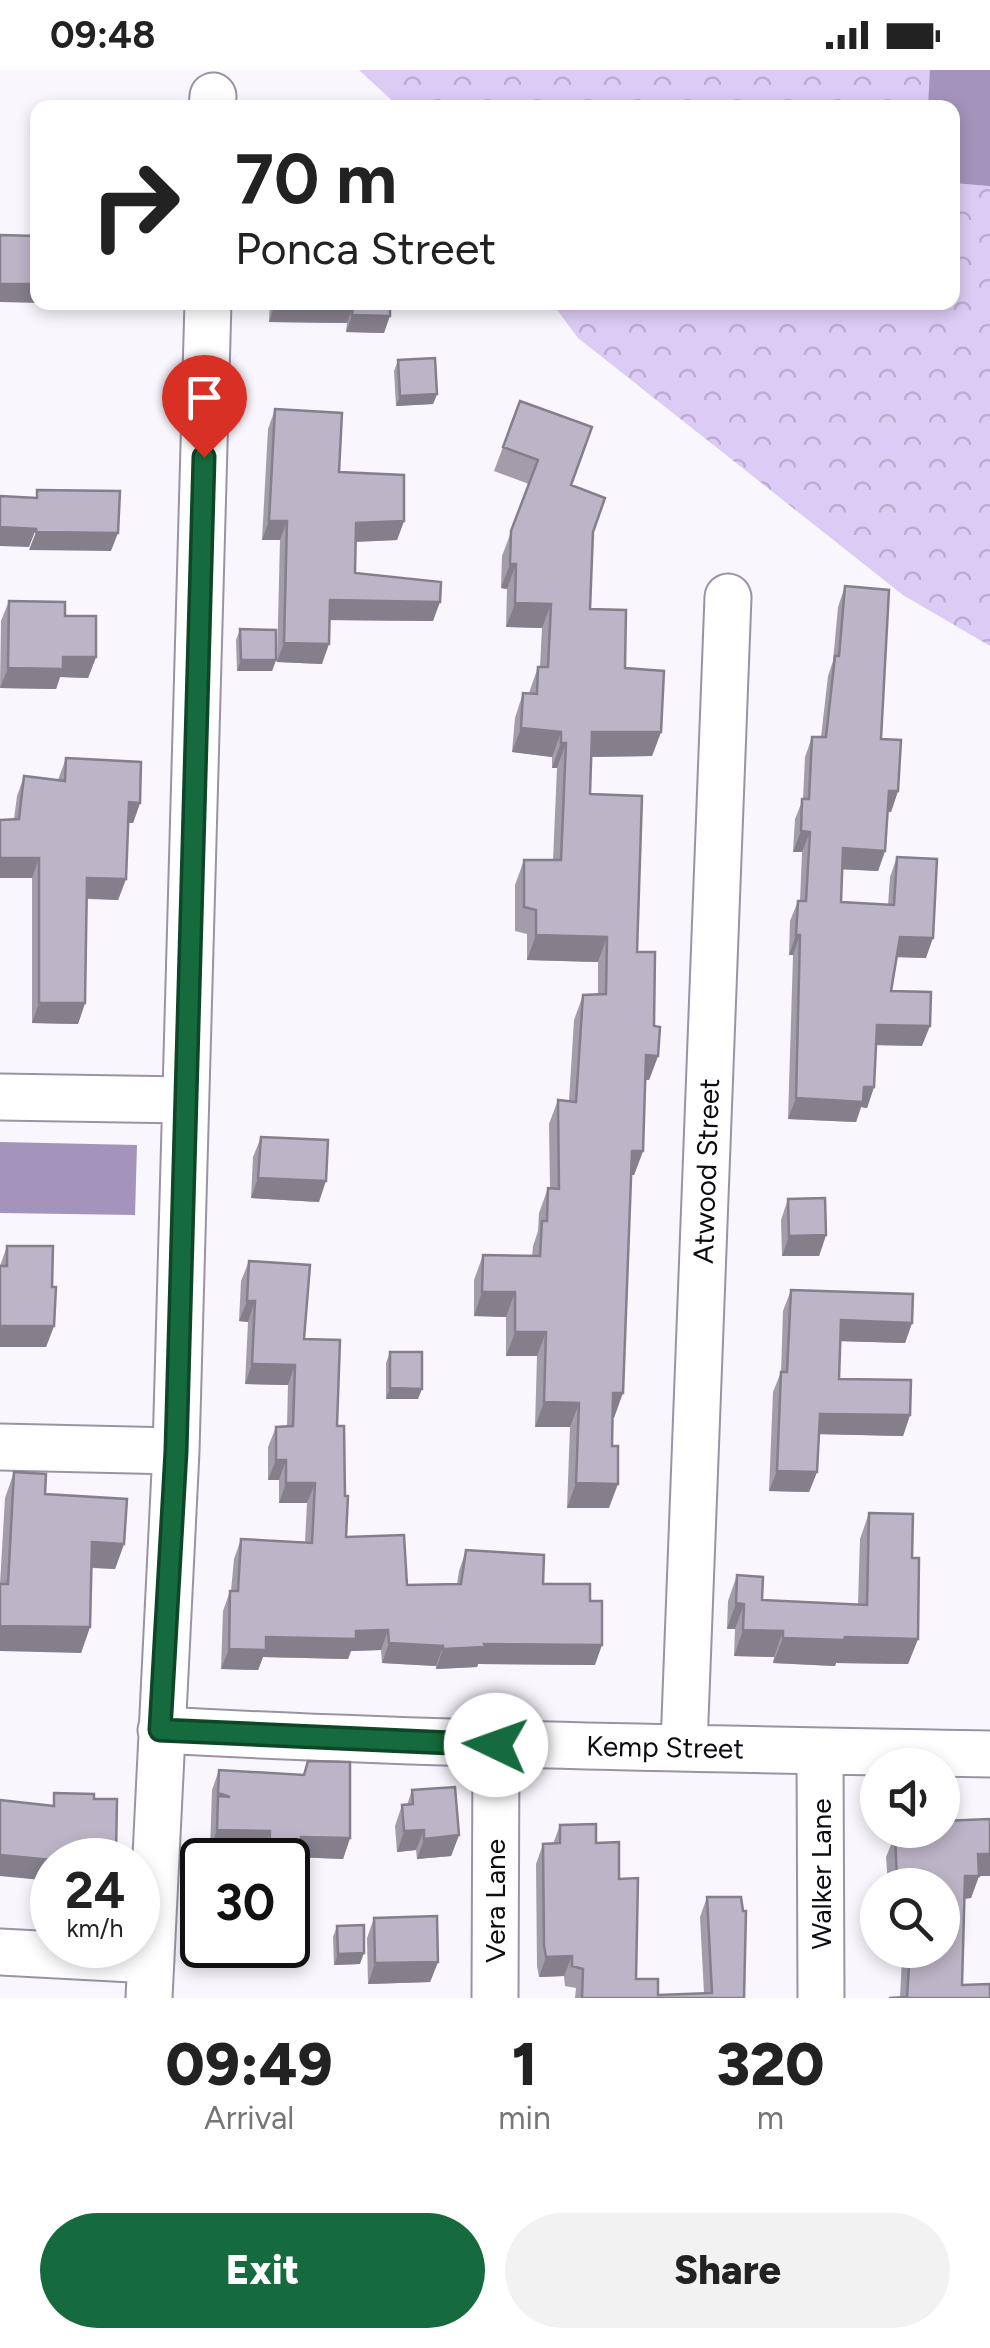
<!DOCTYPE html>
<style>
body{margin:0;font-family:Figtree,sans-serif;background:#f2f2f2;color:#222;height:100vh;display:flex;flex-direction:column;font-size:38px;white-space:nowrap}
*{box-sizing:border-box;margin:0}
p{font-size:32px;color:#767676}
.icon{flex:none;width:55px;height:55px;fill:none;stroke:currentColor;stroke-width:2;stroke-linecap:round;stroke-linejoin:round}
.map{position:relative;height:1928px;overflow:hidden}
.drawer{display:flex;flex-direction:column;background:#fff;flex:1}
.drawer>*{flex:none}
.guide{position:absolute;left:30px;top:30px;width:930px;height:210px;border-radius:20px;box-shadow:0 5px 15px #0003;background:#fff;color:#222;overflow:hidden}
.buttons{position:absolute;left:860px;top:1678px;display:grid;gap:20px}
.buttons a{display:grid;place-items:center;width:100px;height:100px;border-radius:50%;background:#fff;box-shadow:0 5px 15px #0003;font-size:50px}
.speed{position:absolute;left:30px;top:1768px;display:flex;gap:20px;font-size:50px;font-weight:700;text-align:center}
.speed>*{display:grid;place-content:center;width:130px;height:130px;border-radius:50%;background:#fff;box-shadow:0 5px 15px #0003;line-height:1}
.speed small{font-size:25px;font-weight:400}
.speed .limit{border:5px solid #111;border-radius:15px;background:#fff;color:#111}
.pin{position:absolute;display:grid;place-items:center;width:85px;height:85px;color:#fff;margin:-102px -42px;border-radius:50% 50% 50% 0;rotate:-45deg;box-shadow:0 0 10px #0007}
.pin .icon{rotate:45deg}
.me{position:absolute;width:110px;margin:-55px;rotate:273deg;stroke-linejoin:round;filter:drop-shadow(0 0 8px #0008)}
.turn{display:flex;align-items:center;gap:35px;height:210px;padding:0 40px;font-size:45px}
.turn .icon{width:130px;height:130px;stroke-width:2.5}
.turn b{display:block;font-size:70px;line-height:85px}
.eta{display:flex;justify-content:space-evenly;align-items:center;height:170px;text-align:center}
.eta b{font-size:60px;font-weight:800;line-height:70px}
.button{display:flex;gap:20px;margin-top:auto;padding:20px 40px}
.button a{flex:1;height:115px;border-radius:60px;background:#156b3d;color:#fff;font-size:40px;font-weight:800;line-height:115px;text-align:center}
.button a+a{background:#f2f2f2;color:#222}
.status{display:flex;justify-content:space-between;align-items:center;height:70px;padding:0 50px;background:#fff;direction:ltr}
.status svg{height:28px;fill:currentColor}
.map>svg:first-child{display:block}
.park{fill:url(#park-crowns)}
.water{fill:#a493bb}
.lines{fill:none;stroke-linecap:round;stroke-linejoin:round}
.minor-casing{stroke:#9a93a4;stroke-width:49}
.minor{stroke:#fff;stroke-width:45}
.wall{fill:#a29cab}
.shaded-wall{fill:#847f8b}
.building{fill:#bcb5c7;stroke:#847f8b;stroke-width:2.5}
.route-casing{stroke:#0e4628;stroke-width:25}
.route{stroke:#156b3d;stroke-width:18}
.labels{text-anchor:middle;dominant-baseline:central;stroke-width:10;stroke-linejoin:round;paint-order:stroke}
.street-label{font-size:28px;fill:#0e0c12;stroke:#fff}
</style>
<div class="status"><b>09:48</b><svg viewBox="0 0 49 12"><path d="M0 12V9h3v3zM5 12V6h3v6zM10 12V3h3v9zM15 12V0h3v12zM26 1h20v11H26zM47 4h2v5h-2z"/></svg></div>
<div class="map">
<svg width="990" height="1928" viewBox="0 0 990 1928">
<defs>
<pattern id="park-crowns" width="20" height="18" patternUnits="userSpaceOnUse" patternTransform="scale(2.5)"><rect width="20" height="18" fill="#dccbf4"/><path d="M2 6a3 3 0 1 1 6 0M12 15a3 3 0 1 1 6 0" fill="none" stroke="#bcadd0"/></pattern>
</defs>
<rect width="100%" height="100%" fill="#f9f6fe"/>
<path class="park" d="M359 0H990V576L903 525 578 268 552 233 952 232V38L399 37Z"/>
<path class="water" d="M930 0H990V116L953 113 952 38 928 37Z
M0 1072 137 1075 135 1145 0 1143Z"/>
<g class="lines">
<defs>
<path id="minor" d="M212 38 213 26
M0 1027 185 1030
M0 1377 176 1381
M161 1660C437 1675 713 1679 990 1684
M684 1676 728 527
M820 1681 821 1928
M0 1882 151 1890
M149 1928 176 1381 208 232
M495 1928 496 1675"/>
</defs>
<use href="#minor" class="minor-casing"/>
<use href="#minor" class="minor"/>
</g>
<path class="wall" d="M270 232H390L384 263 346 262 347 253 269 252Z
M398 290 437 324 433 334 396 336 394 301Z
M520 331 571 415 593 462 590 539 661 662 652 686 591 687 590 724 637 882 654 956 658 986 649 1010H645L643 1081 634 1105H631L613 1348 609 1438H567L570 1357H535L537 1286H506V1247L474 1246V1210L483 1185 532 1186 533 1176 538 1161 539 1143 548 1118H550L549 1054 558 1030 569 1031 574 950 583 925 598 924V892L527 890V864L515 861V815L524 790H553L557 698H552V687L512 682 515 648 523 623H529L538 597H540L542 558 506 557 507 519 501 518 502 486 529 414 494 401Z
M275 339 339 402 404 451 397 470 355 472V503L433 551 329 550 322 594 277 592 280 470H262L268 359Z
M845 516 881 669 898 721 891 742 888 741 885 781 878 801 842 799 841 832 888 835 890 807 897 787 926 888 897 887 891 921 922 976 876 975 874 1017 867 1038 861 1037 856 1052 788 1049 793 885H789L790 851 798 831H800L802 782H793L795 749 803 729 805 687 812 667H821L828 606 833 591 838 537Z
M9 531 65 546 96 587 88 608 60 607 56 619 0 618 1 551Z
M240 559 276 590 272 601H237L236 570Z
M66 688 140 733 133 753H128L126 809 118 830 87 829 85 933 78 954 32 953V808L14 749 17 726 24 706 58 710Z
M261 1067 319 1132 251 1128 253 1087Z
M788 1129 826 1165 819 1186H782L781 1150Z
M7 1176 54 1256 46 1277 0 1196Z
M249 1191 304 1269 337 1356 346 1467 407 1515 457 1514 459 1501 466 1480 543 1514 590 1531 595 1595 478 1594 477 1597 436 1599V1596L382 1593 381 1580 351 1581 348 1589 263 1587 258 1600 221 1599 223 1541 230 1521H231L234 1489 241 1469 305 1472 307 1433H279V1410H268V1377L276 1357 287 1356 288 1315 245 1314 248 1252 239 1251 241 1211Z
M791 1220 912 1253 905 1273 841 1271 839 1309 910 1345 903 1366 819 1364 817 1402 809 1422 769 1421 773 1322 781 1302 783 1241Z
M390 1282 418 1329H386V1293Z
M14 1402 45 1424 124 1474 115 1499 92 1498 90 1557 81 1583 0 1514 5 1428Z
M869 1443 912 1488 918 1569 908 1594 836 1593 835 1596 773 1593 774 1587 734 1586 735 1559H727L728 1531 737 1505 762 1530 858 1534 860 1469Z
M219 1700 350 1768 343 1789 300 1787 290 1862 288 1790H263V1782L210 1780 212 1720Z
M412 1720 459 1765 451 1786 417 1789 416 1780 397 1782 395 1756 402 1735H407Z
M990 1749V1806H979L971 1828 964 1829 962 1915 990 1914 900 1927 902 1888 905 1880H942V1815H888L886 1787 895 1765 915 1763 916 1760H942Z
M560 1755 596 1773 619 1809 636 1909 658 1925 704 1923 700 1847 707 1827 744 1928H575L576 1918 565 1916 564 1906 539 1907 537 1896 536 1794 543 1774H553Z
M374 1848 438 1892 430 1912 368 1914 367 1868Z
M337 1856 360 1894 334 1895 333 1867Z"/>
<path class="shaded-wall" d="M0 214H38V232H81L80 234 0 232Z
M275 235 353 236 347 253 269 252Z
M352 245 390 246 384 263 346 262Z
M437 324 433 334 396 336 400 326Z
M269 451H287L280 470H262Z
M404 451 397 470 349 472 356 453Z
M0 457 36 459 29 477 0 476Z
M36 462 118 463 111 481 29 480Z
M510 494H516L507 519 501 518Z
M330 530 440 532 433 551 323 550Z
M515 533 551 534 542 558 506 557Z
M284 573 329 574 322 594 277 592Z
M63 587H96L88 608 60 607 56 619 0 618 8 598Z
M241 590H276L272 601H237Z
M521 658 561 662 552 687 512 682Z
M592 662H661L652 686 583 687Z
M561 673H566L557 698H552Z
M889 721H898L891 742 882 741Z
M129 732 140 733 133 753H122Z
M801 761 810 762 802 782H793Z
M843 778 885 781 878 801 836 799Z
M0 788H39L32 808H0Z
M87 808 126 809 118 830 80 828Z
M536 865 607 867 598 892 527 890Z
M796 865H800L793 885H789Z
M900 867 933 868 926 888 893 887Z
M39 933H85L78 954 32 953Z
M877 955 930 956 922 976 870 975Z
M646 985 658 986 649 1010H637Z
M864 1017H874L867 1038 861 1037 856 1052 788 1049 796 1028Z
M632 1081H643L634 1105H623Z
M258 1108 326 1111 319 1132 251 1128Z
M826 1165 819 1186H782L789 1166Z
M482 1222H515L506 1247 474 1246Z
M247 1231H255L248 1252 239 1251Z
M841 1250 912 1253 905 1273 834 1271Z
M0 1256H54L46 1277H0Z
M515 1262H546L537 1286H506Z
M252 1294 295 1295 288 1315 245 1314Z
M390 1318 422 1319 418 1329H386Z
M613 1323H623L614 1348 604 1347Z
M544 1332 579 1333 570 1357H535Z
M820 1344 910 1345 903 1366 813 1364Z
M276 1390H286L279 1410H268Z
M777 1401 817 1402 809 1422 769 1421Z
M286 1413H315L307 1433H279Z
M576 1413 618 1414 609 1438H567Z
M92 1472 124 1474 115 1499 83 1497Z
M736 1533 744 1534 735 1559H727Z
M0 1556 90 1557 81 1583 0 1581Z
M388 1560 381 1580 351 1581 348 1589 263 1587 258 1600 221 1599 229 1579 266 1567Z
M743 1560 783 1561 774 1587 734 1586Z
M845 1567 918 1569 908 1594 836 1593 835 1596 773 1593 783 1568Z
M389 1573 443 1576 436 1596 382 1593Z
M484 1574 602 1575 595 1595 478 1594 477 1597 436 1599 443 1579Z
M217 1760 270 1761 263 1782 210 1780Z
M424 1760 416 1780 397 1782 404 1761Z
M459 1765 451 1786 417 1789 424 1769Z
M301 1767 350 1768 343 1789 293 1787Z
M978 1784H990V1806H979L971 1828 956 1829 965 1806Z
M0 1785 52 1790V1811L0 1806Z
M919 1809 917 1815H895L897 1810Z
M288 1841H297L290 1862 288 1861Z
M364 1883 360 1894 334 1895 338 1884Z
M572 1886 564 1906 539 1907 546 1887Z
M438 1892 430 1912 368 1914 375 1893Z"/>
<path class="building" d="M353 32V38H326V36Z
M0 165 38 166V214H0Z
M275 232H390V246L352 245 353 236 275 235Z
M435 288 437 324 400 326 398 290Z
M520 331 592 357 571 415 605 428 593 462 590 539 626 540 625 598 664 601 661 662H592L590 724 642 726 637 882H655L654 956 660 957 658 986 646 985 643 1081H632L623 1323H613L612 1376H618V1414L576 1413 579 1333 544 1332 546 1262H515V1222H482L483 1185 540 1186 542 1151H547L548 1118 559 1119 558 1030 576 1032 583 925 606 924 607 867 536 865V840L524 837V790H561L566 673H561V662L521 658 523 623 537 624 538 597H548L551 534 515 533 516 494H510L511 461 538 390 503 377Z
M275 339 342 343 339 402 404 405V451L356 453 355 503 441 512 440 532 330 530 329 574 284 573 287 451H269Z
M37 420 120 421 118 463 36 462V459L0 457V426L37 428Z
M845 516 889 520 881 669 901 670 898 721H889L885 781 843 778 841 832 894 835 897 787 937 789 933 868 900 867 891 921 931 922 930 956 877 955 874 1017H864L863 1032 796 1028 800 865H796L798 831H806L810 762 801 761 802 729H809L812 667H826L835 586H839Z
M9 531 65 532V546H96V587H63V599L8 598Z
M240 559 276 560V590H241Z
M66 688 141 692 140 733 129 732 126 809 87 808 85 933H39V788H0V750L19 749 24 706 65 711Z
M261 1067 328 1070 326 1111 258 1108Z
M825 1128 826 1165 789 1166 788 1129Z
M7 1176H53L52 1217H56L54 1256H0V1196H7Z
M249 1191 310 1195 304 1269 340 1270 337 1356H344L345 1426H348L346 1467 404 1465 407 1515 461 1514 466 1480 544 1485 543 1514H590V1531H602V1575L484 1574 485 1577 443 1579V1576L389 1573 388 1560 356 1561V1569L266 1567V1580L229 1579 230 1521H238L241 1469 312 1473 315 1413H286V1390H276V1357L293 1356 295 1295 252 1294 255 1231H247Z
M791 1220 913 1224 912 1253 841 1250 839 1309 911 1310 910 1345 820 1344 817 1402 777 1401 781 1302H787Z
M390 1282H422V1319L390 1318Z
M14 1402 46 1404 45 1424 127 1429 124 1474 92 1472 90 1557 0 1556V1514H8Z
M869 1443 913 1444 912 1488H919L918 1569 845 1567 844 1570 783 1568V1561L743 1560 744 1534 736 1533 737 1505 763 1507 762 1530 867 1535Z
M308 1691 350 1692V1768L301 1767 297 1841H288V1790H269L270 1761 217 1760 218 1726 230 1727 218 1723 219 1700 304 1705Z
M455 1717 459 1765 424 1769V1760L404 1761 402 1735 413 1734 412 1720Z
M54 1723 94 1724V1729H117L116 1783H113V1790H52L0 1785V1730L54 1736Z
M990 1749V1784H978L979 1806H965L962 1915 990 1914V1928H889L907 1927 910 1880H942V1815H919V1809L897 1810 895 1765 919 1763V1760H942V1751Z
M596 1754V1773L619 1772V1809L638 1808 636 1909H658V1925L712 1923 707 1827H741L743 1841H746L744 1928H582L583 1899 572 1896V1886L546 1887 544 1876 543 1774 560 1773V1755Z
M437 1846 438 1892 375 1893 374 1848Z
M364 1855V1883L338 1884 337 1856Z"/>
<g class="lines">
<defs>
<path id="route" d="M204 387 176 1381 160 1660 496 1675"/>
</defs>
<use href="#route" class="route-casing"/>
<use href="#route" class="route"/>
</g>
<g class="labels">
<g class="street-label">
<text transform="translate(706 1101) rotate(-88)">Atwood Street</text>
<text transform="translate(665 1677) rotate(1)">Kemp Street</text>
<text transform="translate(821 1804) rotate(-90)">Walker Lane</text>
<text transform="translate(495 1831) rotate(-90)">Vera Lane</text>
</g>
</g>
</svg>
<div class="buttons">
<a><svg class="icon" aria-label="sound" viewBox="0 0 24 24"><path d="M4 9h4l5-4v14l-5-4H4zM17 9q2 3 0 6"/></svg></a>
<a><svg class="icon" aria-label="search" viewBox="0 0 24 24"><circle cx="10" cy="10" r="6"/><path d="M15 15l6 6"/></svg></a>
</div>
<div class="speed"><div>24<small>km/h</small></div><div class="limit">30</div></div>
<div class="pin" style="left:204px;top:387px;background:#d93025"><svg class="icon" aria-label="arrive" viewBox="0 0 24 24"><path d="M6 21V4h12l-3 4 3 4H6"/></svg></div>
<svg class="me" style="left:496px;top:1675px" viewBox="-20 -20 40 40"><circle r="19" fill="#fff"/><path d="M0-13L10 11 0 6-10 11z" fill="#156b3d"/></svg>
<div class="guide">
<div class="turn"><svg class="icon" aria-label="right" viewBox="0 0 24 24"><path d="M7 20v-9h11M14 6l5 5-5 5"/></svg><div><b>70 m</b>Ponca Street</div></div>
</div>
</div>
<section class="drawer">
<div class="eta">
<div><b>09:49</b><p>Arrival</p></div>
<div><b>1</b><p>min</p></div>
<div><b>320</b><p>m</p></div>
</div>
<div class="button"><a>Exit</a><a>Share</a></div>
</section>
